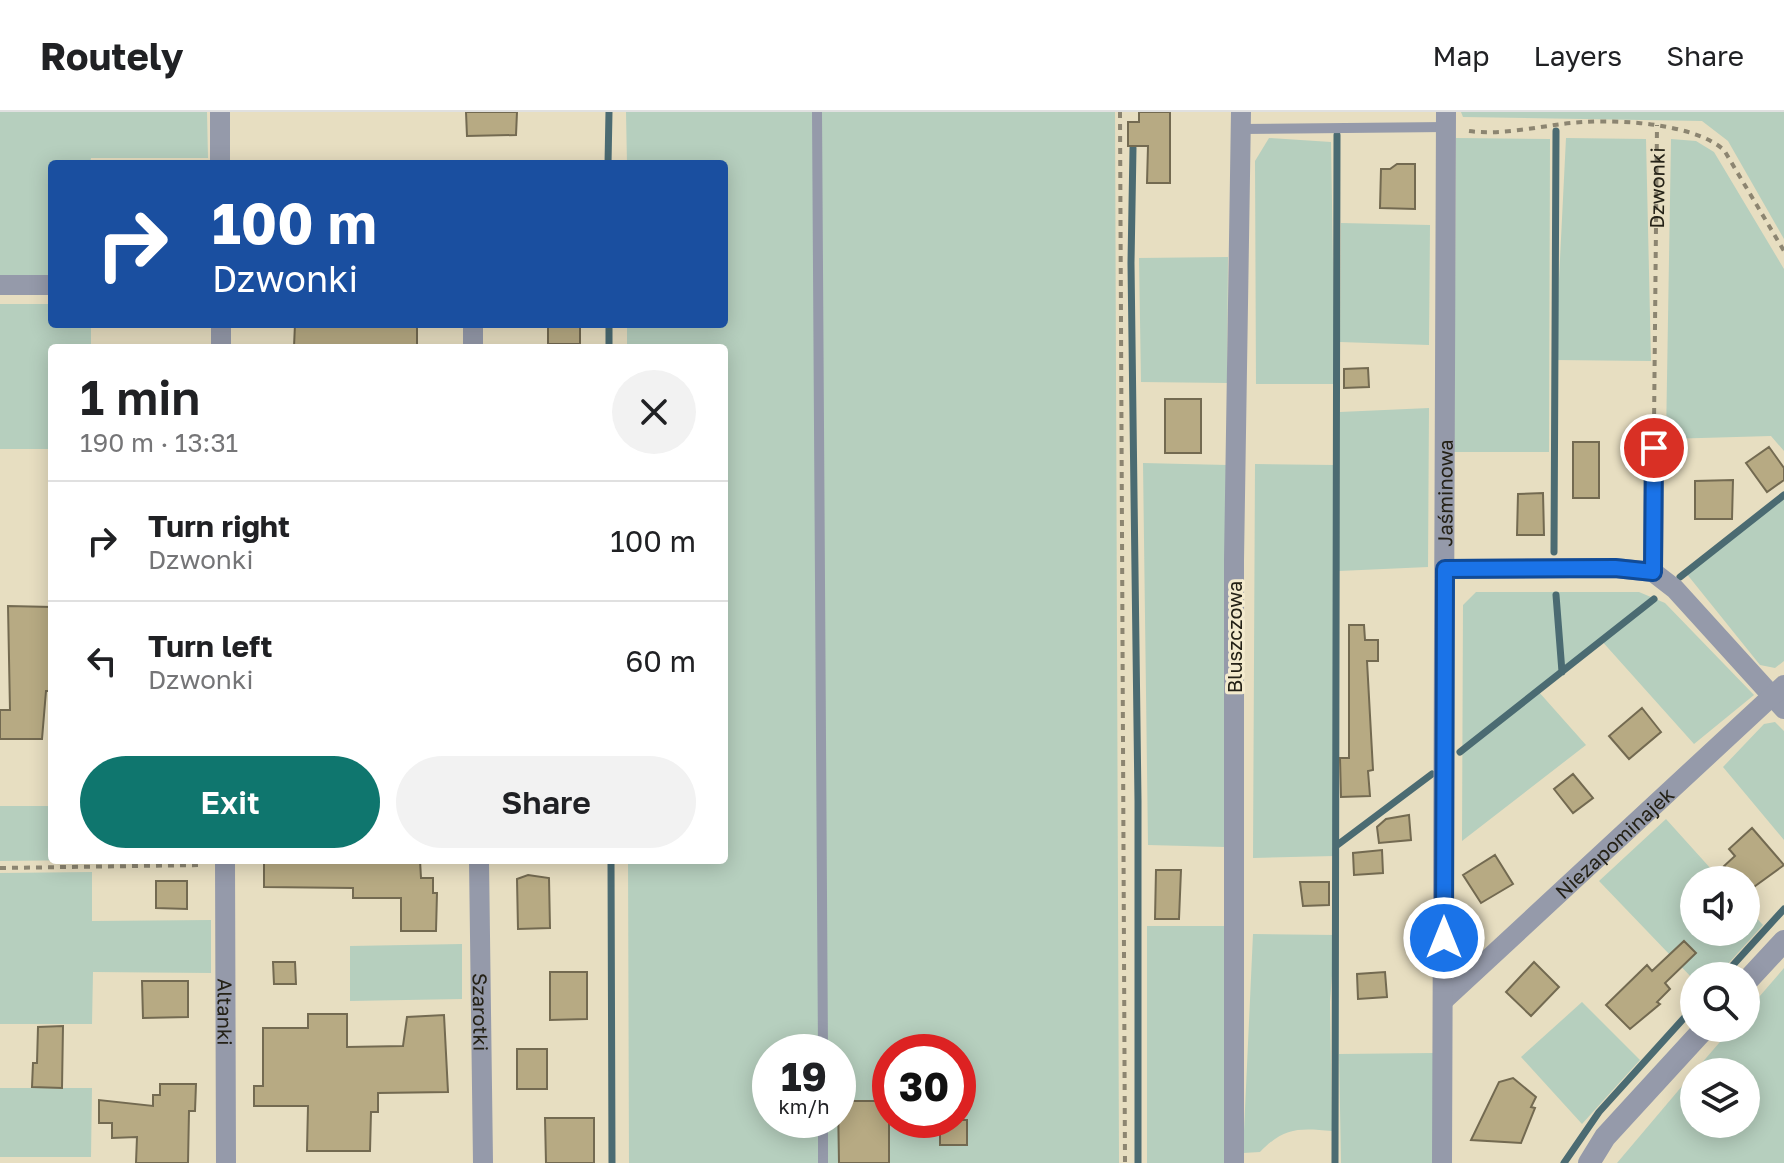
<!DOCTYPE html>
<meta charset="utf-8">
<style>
body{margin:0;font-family:"Golos Text",sans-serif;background:#f2f2f2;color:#202124;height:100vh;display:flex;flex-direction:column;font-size:30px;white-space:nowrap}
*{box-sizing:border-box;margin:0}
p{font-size:26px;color:#757577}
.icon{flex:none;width:44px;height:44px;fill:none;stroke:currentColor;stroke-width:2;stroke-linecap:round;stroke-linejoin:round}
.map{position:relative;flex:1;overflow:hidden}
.side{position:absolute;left:48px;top:232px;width:680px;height:520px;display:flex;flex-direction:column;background:#fff;border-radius:8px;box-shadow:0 4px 20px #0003}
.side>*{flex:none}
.top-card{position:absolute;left:48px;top:48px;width:680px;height:168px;border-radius:8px;box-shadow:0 4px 20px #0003;background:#1a4fa0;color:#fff;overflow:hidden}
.fabs{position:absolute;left:1680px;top:754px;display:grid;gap:16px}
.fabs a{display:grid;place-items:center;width:80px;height:80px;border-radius:50%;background:#fff;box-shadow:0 4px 20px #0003;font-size:40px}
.speed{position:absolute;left:752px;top:922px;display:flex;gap:16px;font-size:40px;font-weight:700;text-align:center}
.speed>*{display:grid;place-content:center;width:104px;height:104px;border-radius:50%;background:#fff;box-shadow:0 4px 20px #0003;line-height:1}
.speed small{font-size:20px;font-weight:400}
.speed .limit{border:12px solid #d22;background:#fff;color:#111}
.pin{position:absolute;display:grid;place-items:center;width:68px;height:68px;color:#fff;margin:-34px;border:4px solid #fff;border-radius:50%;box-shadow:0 2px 8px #0007}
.me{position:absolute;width:88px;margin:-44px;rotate:0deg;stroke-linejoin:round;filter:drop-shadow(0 0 6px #0008)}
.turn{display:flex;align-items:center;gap:28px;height:168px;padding:0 32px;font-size:36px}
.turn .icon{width:104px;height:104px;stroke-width:2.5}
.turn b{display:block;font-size:56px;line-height:68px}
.round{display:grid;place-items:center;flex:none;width:84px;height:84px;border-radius:42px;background:#f2f2f2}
.headline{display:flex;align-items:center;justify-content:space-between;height:136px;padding:0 32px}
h1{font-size:48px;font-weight:600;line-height:60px}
.action{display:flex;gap:16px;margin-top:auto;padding:16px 32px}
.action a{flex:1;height:92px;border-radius:48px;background:#0f766e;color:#fff;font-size:32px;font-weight:600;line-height:92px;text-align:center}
.action a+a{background:#f2f2f2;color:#202124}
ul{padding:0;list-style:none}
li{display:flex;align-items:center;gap:24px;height:120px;padding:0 32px;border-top:2px solid #e0e0e0}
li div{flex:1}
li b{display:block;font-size:30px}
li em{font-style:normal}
header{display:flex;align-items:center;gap:48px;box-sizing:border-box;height:112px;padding:0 40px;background:#fff;border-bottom:2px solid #e0e0e0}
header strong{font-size:38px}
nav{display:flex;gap:44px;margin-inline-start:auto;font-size:28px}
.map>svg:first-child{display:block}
.green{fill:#b6cfbe;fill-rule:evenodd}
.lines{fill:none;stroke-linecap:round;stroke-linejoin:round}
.stream{stroke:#4b6b72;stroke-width:7}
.building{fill:#b7aa83;stroke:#736a51;stroke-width:2}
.path{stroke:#8c8571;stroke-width:4;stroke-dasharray:6 6;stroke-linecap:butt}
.service{stroke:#959aaa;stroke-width:10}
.minor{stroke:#959aaa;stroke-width:20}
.tertiary{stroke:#959aaa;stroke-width:22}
.route-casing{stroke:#114b97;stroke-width:20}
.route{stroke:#1a73e8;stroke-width:14}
.labels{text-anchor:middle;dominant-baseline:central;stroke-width:6;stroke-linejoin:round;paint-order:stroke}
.street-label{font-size:20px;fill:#242116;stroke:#f4ebce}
</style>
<header>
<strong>Routely</strong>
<nav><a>Map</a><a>Layers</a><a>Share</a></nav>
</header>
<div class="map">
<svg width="1784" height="1051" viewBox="0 0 1784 1051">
<rect width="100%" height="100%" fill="#e7dec1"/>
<path class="green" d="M0 0H207L208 46H91L90 52H52V164L0 163Z
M626 0H1115L1119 1051H629L628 748H724V236H627V212H724V52H627ZM770 940H838V1008H770ZM890 940H958V1008H890Z
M1461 0H1784V127L1728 29 1702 9 1463 5Z
M1269 26 1331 30 1335 272H1256L1255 49Z
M1456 26 1550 27 1549 340H1454Z
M1566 26 1646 27 1651 249 1555 248Z
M1671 27 1696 29 1714 40 1784 157V339L1771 324 1666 327Z
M1341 111 1430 113 1429 233 1340 230Z
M1228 145 1227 271 1141 270 1139 146Z
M0 192H52V212H91V236H52V337H0Z
M1429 296 1428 455 1339 459 1340 300Z
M1143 351 1227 353 1225 735 1148 733Z
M1255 352 1334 353V744L1253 746Z
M1784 384V549L1775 556 1760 553 1686 461Z
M1476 480H1639L1665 491 1754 583 1694 632 1600 527 1538 579 1586 633 1462 729 1463 493Z
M1775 610 1784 619V728L1723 655 1764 612Z
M0 694H52V748H91L0 749Z
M1666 707 1721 768H1694V820H1746V795L1763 813 1717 864H1694V868L1599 769Z
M92 760V809L211 808V861L93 860 92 912H0V761Z
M1147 814H1226V1051H1147Z
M1253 822 1335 823 1330 890 1332 1019C1299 1016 1284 1015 1260 1040L1243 1041Z
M462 832V887L350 889V834Z
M1784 856V1051H1617L1694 960V1012H1746V960H1694L1732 916H1746V900Z
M1582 890 1640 948 1582 1012 1521 945Z
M1434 941V1051H1341L1339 942Z
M0 976H92L91 1045H0Z"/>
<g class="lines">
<path class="stream" d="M1133 36 1131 151 1138 689V1051
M608 52 609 0
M609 212V236
M1554 440 1556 19
M1680 465 1784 383
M1556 483 1562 560
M1460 640 1654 487
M1336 734 1432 662
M611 748 612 1051
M1723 864 1784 797
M1335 1051 1337 23
M1564 1051 1599 1000 1694 895"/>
</g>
<path class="building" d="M466 0H517L516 23 467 24Z
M1139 0H1170V71H1147L1148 34H1128V10H1139Z
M1397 52H1415V97L1380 96 1381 57H1390Z
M295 212H417V235H294Z
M548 212H580V232H548Z
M1368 256 1369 275 1344 276V257Z
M1165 287H1201V341H1165Z
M1573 330H1599V386H1573Z
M1769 335 1784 356V368L1767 380 1746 351Z
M1733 368 1732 407H1695V369Z
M1543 381 1544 423H1517L1518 382Z
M8 494 52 495V579H46L42 627H0V598H10Z
M1349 513H1364L1365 528H1378V549H1367L1373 658 1368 659 1370 684 1341 685 1340 646H1349Z
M1642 596 1661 620 1629 647 1609 624Z
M1573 662 1593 686 1573 701 1554 677Z
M1409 703 1411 728 1379 731 1377 715 1386 707Z
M1752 716 1784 753 1747 780 1746 768H1736L1724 754 1735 744 1729 737Z
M1382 738 1383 761 1354 763 1353 741Z
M1495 743 1513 772 1481 791 1463 763Z
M264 748H420L421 766H433V781H437L436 819H401V786H353V776L264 775Z
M1156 758H1181L1179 807H1155Z
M528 763 549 766 550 816 518 817 517 767Z
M156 769H187V797L156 796Z
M1300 770H1329V793L1303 794Z
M1684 829 1696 841 1665 871 1670 877 1657 890 1660 892 1630 917 1606 893 1647 853 1652 859Z
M273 850H295L296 872H274Z
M1534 850 1559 875 1531 904 1506 880Z
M550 860H587V907L550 908Z
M1385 860 1387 885 1358 887 1357 862Z
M142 869H188V905L143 906Z
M308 902H347V935L403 934 407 905 444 903 448 980 378 981V1000H371L370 1039H307L308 994H254V974H263V916H308Z
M63 914 62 976 32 975 33 951H37L38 915Z
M517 937H547V977H517Z
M1513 966 1536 985 1531 995 1535 996 1521 1031 1471 1028 1499 970Z
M160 972H196L195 999H189L188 1051H136L137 1025 112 1026V1011H99V988L153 994V983H160Z
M838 989H889V1051H839Z
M545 1006H594V1051H546Z
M940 1008H967V1033H940Z"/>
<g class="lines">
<g class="path">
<path d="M1120 0 1125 1051"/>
<path d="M1469 19C1499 23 1532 16 1562 12 1605 6 1691 9 1724 38L1784 139"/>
<path id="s1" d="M1654 314 1657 13"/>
<path d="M0 756 202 753"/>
</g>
<path class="service" d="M817 0 823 940
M1241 17 1446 15
M823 1008V1051"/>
<g class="minor">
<path d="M220 0V52"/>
<path d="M0 173H52"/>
<path d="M221 212V236"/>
<path d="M473 212V236"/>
<path d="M1445 457 1615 456 1653 460 1675 477 1784 597"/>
<path d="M1653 460 1654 336"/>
<path id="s2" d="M225 748 226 1051"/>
<path id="s3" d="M479 748 483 1051"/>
<path id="s4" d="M1444 888 1784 573"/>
<path d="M1234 1051V448L1241 0"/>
<path id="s5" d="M1442 1051 1446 0"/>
</g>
<path class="tertiary" d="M1746 870 1784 829
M1589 1051 1605 1025 1705 916"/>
</g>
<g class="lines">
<defs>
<path id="route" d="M1444 826 1445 457 1615 456 1653 460 1654 336"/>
</defs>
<use href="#route" class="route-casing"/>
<use href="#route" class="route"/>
</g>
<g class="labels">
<g class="street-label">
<text stroke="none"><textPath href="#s1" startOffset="238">Dzwonki</textPath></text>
<text stroke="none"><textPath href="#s5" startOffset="670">Jaśminowa</textPath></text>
<text transform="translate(1234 525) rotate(-90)">Bluszczowa</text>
<text stroke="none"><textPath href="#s4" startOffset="232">Niezapominajek</textPath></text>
<text stroke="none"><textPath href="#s2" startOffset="152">Altanki</textPath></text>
<text stroke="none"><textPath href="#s3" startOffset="152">Szarotki</textPath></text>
</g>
</g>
</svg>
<div class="fabs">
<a><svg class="icon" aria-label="sound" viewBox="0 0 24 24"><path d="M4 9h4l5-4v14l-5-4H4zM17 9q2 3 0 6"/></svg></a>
<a><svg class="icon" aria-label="search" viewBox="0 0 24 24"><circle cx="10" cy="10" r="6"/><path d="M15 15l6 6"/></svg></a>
<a><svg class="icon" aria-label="layers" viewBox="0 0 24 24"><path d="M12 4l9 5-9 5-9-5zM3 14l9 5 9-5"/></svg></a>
</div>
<div class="speed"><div>19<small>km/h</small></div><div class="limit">30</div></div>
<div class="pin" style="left:1654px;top:336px;background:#d93025"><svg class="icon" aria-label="arrive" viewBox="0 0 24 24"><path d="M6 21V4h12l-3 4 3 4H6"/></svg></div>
<svg class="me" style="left:1444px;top:826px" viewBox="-20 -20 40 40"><circle r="17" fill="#1a73e8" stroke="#fff" stroke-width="3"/><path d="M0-11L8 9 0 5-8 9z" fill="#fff"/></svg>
<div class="top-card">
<div class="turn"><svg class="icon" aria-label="right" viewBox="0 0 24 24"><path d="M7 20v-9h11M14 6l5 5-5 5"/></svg><div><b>100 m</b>Dzwonki</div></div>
</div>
<section class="side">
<div class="headline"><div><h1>1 min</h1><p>190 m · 13:31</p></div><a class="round"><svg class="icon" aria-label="close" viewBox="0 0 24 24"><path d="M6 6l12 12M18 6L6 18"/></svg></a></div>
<ul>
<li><svg class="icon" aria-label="right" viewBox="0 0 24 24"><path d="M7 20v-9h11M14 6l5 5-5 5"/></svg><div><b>Turn right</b><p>Dzwonki</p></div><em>100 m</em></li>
<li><svg class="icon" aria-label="left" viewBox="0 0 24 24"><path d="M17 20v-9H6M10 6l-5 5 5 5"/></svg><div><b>Turn left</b><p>Dzwonki</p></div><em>60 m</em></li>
</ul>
<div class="action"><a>Exit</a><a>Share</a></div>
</section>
</div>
